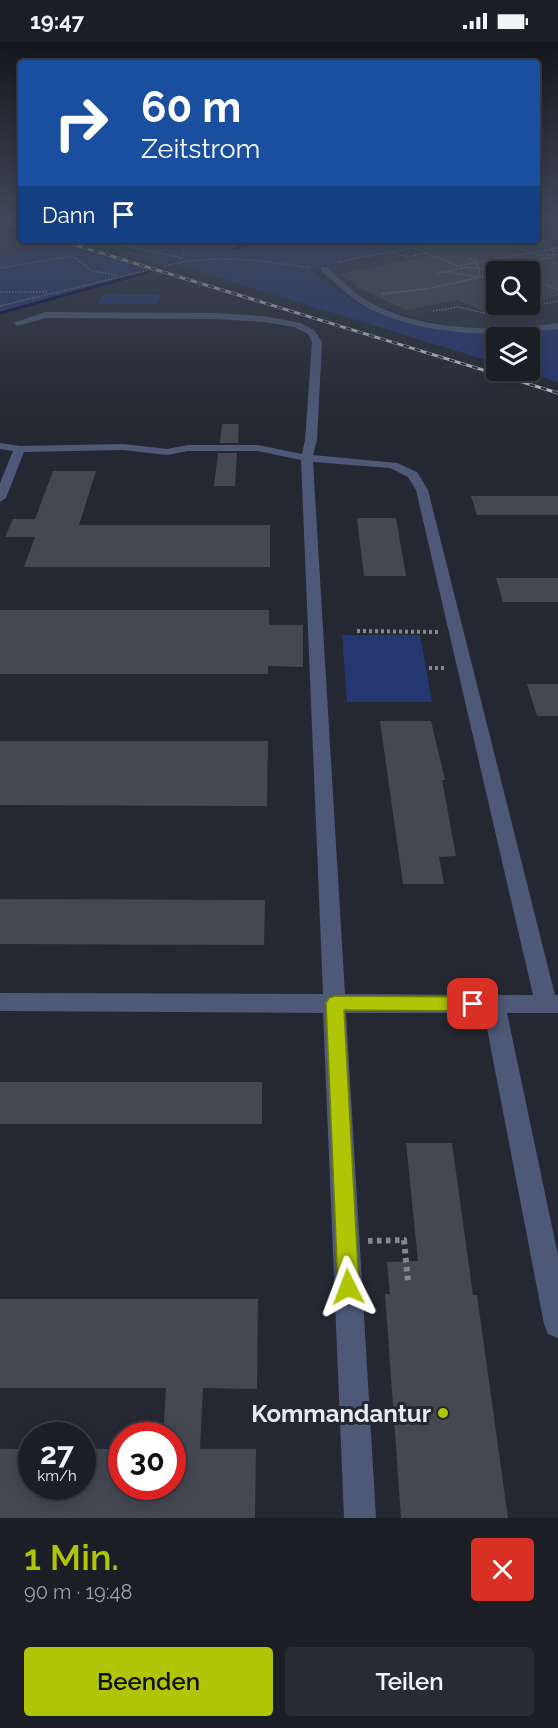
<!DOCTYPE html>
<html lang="de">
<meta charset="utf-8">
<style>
body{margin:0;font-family:Raleway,sans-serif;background:#292b32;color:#f1f3f6;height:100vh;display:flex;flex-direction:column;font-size:22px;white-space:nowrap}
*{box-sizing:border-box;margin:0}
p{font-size:20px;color:#a0a2a7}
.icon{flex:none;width:33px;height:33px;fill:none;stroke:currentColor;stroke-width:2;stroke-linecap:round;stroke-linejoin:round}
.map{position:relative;height:1476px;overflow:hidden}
.sheet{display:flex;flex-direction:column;background:#1c1e26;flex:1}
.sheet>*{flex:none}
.guide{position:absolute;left:18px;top:18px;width:522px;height:183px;border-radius:6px;box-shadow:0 3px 15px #0003,0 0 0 2px #3a3c43;background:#1a4fa0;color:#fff;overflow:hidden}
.controls{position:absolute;left:486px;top:219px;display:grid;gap:12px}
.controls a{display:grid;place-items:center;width:54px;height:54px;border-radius:6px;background:#1c1e26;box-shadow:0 3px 15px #0003,0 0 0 2px #3a3c43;font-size:30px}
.speed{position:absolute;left:18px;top:1380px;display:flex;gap:12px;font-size:30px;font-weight:700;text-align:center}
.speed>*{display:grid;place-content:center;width:78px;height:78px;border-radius:50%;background:#1c1e26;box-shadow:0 3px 15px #0003,0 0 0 2px #3a3c43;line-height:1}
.speed small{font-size:15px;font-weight:400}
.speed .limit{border:9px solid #d22;background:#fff;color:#111}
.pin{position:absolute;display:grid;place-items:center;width:51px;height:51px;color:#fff;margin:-26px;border-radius:12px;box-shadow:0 3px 9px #0006}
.me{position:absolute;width:66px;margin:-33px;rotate:357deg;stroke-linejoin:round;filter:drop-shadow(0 0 4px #0008)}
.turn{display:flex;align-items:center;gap:21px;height:126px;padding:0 24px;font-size:27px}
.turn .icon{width:78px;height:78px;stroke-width:2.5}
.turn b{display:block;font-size:42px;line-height:51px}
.then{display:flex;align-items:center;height:57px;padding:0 24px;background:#0003;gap:12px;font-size:22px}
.round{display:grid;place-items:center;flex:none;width:63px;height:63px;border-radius:6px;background:#292b32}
.overview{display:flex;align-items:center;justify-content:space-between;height:102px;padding:0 24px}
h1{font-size:36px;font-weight:600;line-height:45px;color:#afc506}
.cta{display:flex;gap:12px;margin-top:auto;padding:12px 24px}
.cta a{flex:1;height:69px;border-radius:6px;background:#afc506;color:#111;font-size:24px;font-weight:600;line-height:69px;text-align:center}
.cta a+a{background:#292b32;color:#f1f3f6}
.status{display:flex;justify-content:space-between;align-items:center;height:42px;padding:0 30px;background:#1c1e26;direction:ltr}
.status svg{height:16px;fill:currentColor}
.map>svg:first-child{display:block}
.built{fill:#2d3342;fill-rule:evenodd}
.green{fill:#253770}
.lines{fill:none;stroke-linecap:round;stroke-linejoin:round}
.stream{stroke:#03013f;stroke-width:3}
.building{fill:#444852}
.path-far2{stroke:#858890;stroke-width:1.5;stroke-dasharray:1.5 1.5;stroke-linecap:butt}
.path-far1{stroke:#858890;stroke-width:4;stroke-dasharray:3 3;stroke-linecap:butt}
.path{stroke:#858890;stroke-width:6;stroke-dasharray:4.5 4.5;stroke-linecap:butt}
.minor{fill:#4d5977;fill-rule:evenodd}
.rail-casing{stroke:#cbced5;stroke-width:3}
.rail{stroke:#252832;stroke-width:2;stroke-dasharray:6;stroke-linecap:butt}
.route{fill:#afc506;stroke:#728004;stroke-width:1.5}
.poi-dot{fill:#afc506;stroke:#252832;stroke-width:2}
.labels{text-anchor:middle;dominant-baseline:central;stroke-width:6;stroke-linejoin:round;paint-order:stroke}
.near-poi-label{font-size:24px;font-weight:bold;fill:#e7eaf0;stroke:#252832;text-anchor:end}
</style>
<div class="status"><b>19:47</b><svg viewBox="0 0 49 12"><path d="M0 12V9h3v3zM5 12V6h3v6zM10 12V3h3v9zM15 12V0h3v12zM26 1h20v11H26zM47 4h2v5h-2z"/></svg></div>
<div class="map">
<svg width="558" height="1476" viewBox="0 0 558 1476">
<rect width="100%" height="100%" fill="#252832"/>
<path class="built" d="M537 174H558V197L537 190Z
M0 186 21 193V198H38L52 202 0 215Z
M537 196 558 210V301H547L526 286H461L421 278 368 261 327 229 329 225 342 220 417 207 398 198H537ZM496 230H530V262H496Z"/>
<path class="green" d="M89 198H389L411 207 335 221 312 229 358 262 407 281 459 290H530L549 301 533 290 558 287V340L521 329 530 328V296H496V321L178 223 174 217 162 223 117 208 150 214 151 211Z
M58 201 145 227 135 229 140 233 0 272V215Z
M103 252 160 253 157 262H98Z
M342 593H420L432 660H347Z"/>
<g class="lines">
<path class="stream" d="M236 206 265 198
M0 271 148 230"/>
</g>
<path class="building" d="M405 198H498L558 219V254L530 261V230H496V262H522L482 269 458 258 406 268 354 244 356 243 338 232 436 212Z
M222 382H239L238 401H220Z
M218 411H237L235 444H214Z
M53 429H96L79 483H270V525H24L35 495H5L13 477H35Z
M471 454H558V473H477Z
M357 476H396L406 534H364Z
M496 536H558V560H503Z
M0 568H269V583H303V625L268 624V632H0Z
M527 642H558V674H537Z
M380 679H431L445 738H442L456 814 439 815 444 842H403Z
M0 699H268L267 764 0 763Z
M0 857 265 858 264 903 0 902Z
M0 1040H262V1082H0Z
M406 1101H452L473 1253H477L508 1476H401L385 1252H390L387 1220 418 1219Z
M0 1257H258L257 1347 203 1346 200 1407H256L255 1476H0V1407H32V1444H82V1407H122V1444H172V1394H163L166 1346H0Z"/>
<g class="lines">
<path class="path-far2" d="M537 195 558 209
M99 198 182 216
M395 198 458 224 558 206
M393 211 408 215
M537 213H554
M406 216 425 211
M181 217 187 198
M338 220 413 206
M165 224C214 211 262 219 311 226
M461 225 509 229 523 220 555 215 553 208
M0 226 66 215 76 216 92 229 117 233
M463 226 446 230 480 235 496 233
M437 231 446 230
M546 243 558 248
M0 250H47
M382 252 432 246 480 235 477 220 468 216
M517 262 524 266
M0 264 149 228
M433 269 459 265 492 273
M514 274 524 266 558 259"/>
<path class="path-far1" d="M357 589 438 590
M429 626H446"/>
<path class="path" d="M368 1199 404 1198 408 1240"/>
<path class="minor" d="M321 225H327C340 237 354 251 369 260 425 290 497 290 558 281V287C495 296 421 294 364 264 348 255 335 240 321 229Z
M46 270 216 271 264 274 300 281 314 288 322 300 317 398 313 413 397 421 417 430 428 448 555 953H558V971H507L558 1213V1296L548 1292 544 1282 484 971H346L376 1476H344L323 971 0 969V951L323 952 301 418 258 409H188L167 413 123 408 24 410 6 456 0 460V441L13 409 0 407V401L20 404 123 402 167 407 188 403H258L302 412 305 398 312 300 308 292 294 285 264 280 216 277 46 276 17 284 13 281ZM313 420 390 426 408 435 416 448 533 953 345 952Z"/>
<defs>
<path id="rail" d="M0 177 21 184
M59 198 558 351"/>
</defs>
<use href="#rail" class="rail-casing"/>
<use href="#rail" class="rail"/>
</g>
<linearGradient id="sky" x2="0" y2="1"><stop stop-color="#14161c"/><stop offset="0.46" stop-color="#40485a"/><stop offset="1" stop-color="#40485a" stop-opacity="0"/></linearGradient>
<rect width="558" height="381" fill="url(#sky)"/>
<path class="route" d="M335 954 473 955 479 957 481 962 479 967 473 969 344 968 359 1245 356 1253 348 1256 341 1253 338 1245 326 961 329 956Z"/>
<circle class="poi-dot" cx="443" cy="1371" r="6"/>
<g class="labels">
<g class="near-poi-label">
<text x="431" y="1371">Kommandantur</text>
</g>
</g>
</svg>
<div class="controls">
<a><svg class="icon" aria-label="search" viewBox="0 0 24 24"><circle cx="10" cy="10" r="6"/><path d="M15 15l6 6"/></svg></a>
<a><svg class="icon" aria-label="layers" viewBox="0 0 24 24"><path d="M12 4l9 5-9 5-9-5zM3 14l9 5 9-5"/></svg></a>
</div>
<div class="speed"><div>27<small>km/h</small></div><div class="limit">30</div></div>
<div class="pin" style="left:473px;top:962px;background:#d93025"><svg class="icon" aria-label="arrive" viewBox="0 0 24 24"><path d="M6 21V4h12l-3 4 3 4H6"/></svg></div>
<svg class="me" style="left:348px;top:1245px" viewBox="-20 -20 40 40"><path d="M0-17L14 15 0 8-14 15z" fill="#afc506" stroke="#fff" stroke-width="4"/></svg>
<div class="guide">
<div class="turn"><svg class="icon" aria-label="right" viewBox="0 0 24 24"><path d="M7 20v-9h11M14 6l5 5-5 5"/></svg><div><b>60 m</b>Zeitstrom</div></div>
<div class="then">Dann<svg class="icon" aria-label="arrive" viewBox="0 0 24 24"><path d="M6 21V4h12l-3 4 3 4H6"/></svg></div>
</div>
</div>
<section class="sheet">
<div class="overview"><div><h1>1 Min.</h1><p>90 m · 19:48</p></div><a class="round" style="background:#d93025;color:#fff"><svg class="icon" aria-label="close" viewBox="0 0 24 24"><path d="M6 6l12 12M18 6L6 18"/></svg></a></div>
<div class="cta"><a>Beenden</a><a>Teilen</a></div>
</section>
